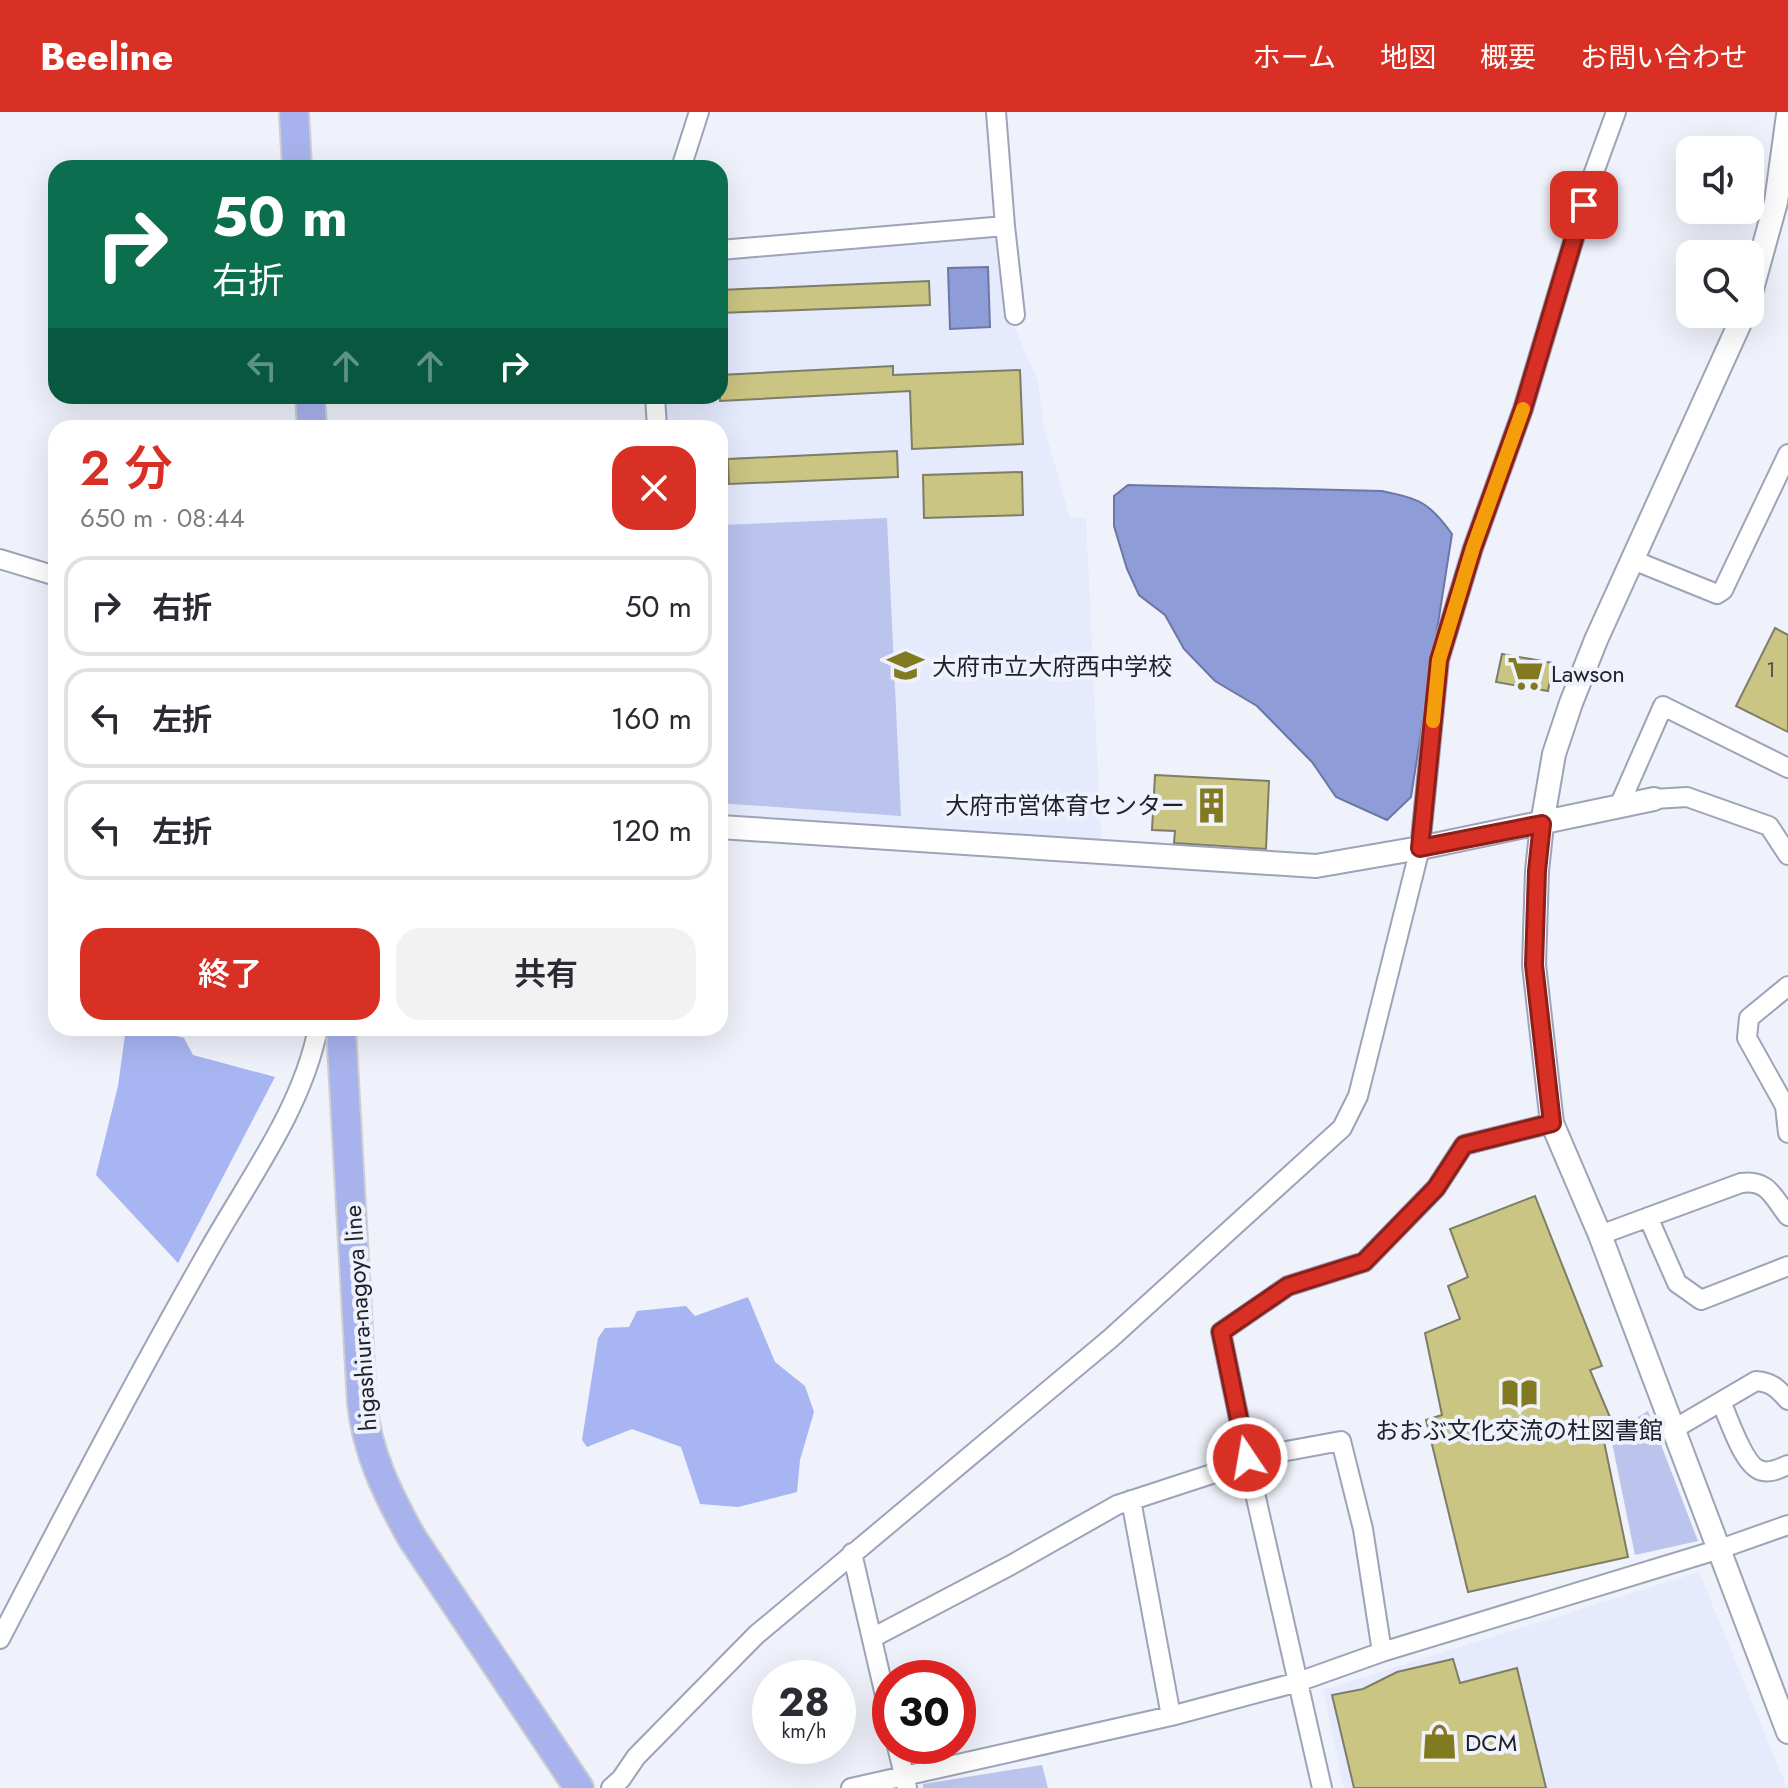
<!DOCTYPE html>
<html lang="ja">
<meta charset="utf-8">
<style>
body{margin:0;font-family:Jost,"Noto Sans JP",sans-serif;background:#f2f2f3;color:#2b2b33;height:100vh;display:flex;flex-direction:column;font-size:30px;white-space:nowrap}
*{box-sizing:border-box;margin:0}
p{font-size:26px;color:#7c7c81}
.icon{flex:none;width:44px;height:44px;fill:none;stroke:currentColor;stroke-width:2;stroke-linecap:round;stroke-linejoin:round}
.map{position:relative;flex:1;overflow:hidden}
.panel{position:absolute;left:48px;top:308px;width:680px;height:616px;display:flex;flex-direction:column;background:#fff;border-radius:24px;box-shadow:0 8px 32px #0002}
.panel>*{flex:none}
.banner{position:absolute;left:48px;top:48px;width:680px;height:244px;border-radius:24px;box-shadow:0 8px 32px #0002;background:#0b6e4f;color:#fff;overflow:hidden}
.buttons{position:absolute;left:1676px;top:24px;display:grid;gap:16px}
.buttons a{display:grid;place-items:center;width:88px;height:88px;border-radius:16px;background:#fff;box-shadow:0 8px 32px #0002;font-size:40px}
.speed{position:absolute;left:752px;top:1548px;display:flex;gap:16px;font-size:40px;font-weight:700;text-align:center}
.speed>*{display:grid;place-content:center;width:104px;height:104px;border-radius:50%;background:#fff;box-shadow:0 8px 32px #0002;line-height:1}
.speed small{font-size:20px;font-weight:400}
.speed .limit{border:12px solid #d22;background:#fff;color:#111}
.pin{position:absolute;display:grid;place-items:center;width:68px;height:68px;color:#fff;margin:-34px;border-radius:16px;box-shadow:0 4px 12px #0006}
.me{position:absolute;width:88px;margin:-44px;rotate:348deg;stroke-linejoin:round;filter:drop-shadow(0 0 6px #0008)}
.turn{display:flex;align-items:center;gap:28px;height:168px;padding:0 32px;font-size:36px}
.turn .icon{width:104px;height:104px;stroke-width:2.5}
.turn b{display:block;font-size:56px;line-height:68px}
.lanes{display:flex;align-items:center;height:76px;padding:0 32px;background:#0003;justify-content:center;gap:40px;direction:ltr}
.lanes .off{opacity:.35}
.round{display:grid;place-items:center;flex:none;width:84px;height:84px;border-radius:24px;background:#f2f2f3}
.summary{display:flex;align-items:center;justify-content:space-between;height:136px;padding:0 32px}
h1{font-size:48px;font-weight:600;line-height:60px;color:#d93025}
.action{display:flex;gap:16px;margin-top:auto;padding:16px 32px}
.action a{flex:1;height:92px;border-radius:24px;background:#d93025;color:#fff;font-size:32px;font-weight:600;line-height:92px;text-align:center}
.action a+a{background:#f2f2f3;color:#2b2b33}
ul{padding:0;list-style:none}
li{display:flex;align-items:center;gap:24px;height:100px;margin:0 16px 12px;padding:0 16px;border:4px solid #e1e1e2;border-radius:24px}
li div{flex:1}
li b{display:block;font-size:30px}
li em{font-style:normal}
header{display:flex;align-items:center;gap:48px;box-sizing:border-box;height:112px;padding:0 40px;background:#d93025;color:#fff}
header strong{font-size:38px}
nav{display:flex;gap:44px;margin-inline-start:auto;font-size:28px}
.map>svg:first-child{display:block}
.built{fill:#e5eafd}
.green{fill:#bac4ed}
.forest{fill:#a7b5f2}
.water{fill:#8e9cd7;stroke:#6d77a3;stroke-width:2}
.building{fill:#cac582;stroke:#7e7d67;stroke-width:2}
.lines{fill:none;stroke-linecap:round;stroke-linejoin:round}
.minor-casing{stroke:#9da3b8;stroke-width:22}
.tertiary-casing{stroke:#9da3b8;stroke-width:26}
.primary-casing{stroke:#ceced0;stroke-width:32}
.minor{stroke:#fff;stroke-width:18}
.tertiary{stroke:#fff;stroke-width:22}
.primary{stroke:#a8b3ee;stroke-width:28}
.route-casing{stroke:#8d1f18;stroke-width:20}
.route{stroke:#d93025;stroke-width:14}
.slow{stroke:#f59e0b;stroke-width:14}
.labels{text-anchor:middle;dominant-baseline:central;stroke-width:8;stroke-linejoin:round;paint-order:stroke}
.number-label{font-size:20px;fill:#4a4a40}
.poi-label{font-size:24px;fill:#1f212a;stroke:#eff1fb;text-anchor:start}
.street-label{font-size:24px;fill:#1f212a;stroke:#eff1fb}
</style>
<header>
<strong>Beeline</strong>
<nav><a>ホーム</a><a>地図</a><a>概要</a><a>お問い合わせ</a></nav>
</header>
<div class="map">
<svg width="1788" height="1676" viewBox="0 0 1788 1676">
<rect width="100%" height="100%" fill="#eff1fb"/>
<path class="built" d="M989 123 1001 133 1010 204 1038 270 1044 316 1070 406H1086L1101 727 720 702V316H664L662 284H720V146Z
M1699 1460 1787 1676H1344L1323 1578Z"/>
<path class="green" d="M887 406 901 704 720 691V413Z
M1648 1299 1698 1429 1635 1443 1610 1321Z
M1042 1653 1048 1676H923V1672Z"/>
<path class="forest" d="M126 916H144L184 926 193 943 275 965 178 1151 96 1063 118 974Z
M748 1185 775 1250 805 1274 814 1300 800 1348 797 1380 738 1395 700 1392 681 1335 632 1317 587 1335 582 1328 598 1226 605 1216 629 1215 637 1199 686 1194 695 1204Z"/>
<path class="water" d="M988 155 990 215 950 217 948 156Z
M1128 373 1382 379C1420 387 1429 390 1452 422L1411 685 1387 708 1336 685 1312 650 1257 594 1215 569 1184 537 1165 503 1139 483 1127 457 1114 414V384Z"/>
<path class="building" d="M929 169 930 193 720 201V178Z
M893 254V263L1020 258 1023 332 912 337 910 279 720 289V263Z
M897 339 898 365 729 372 728 347Z
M1022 360 1023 403 924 406 923 363Z
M1775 516 1788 523V620L1736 594Z
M1502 542 1553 551 1548 579 1496 570Z
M1155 663 1269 669 1266 737 1174 731 1175 719 1152 718Z
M1535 1084 1602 1254 1590 1258 1612 1310 1601 1315 1628 1445 1468 1480 1426 1308 1442 1303 1425 1221 1460 1207 1448 1174 1468 1165 1450 1117Z
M1453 1547 1460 1571 1517 1556 1546 1676H1354L1332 1583 1363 1577 1397 1560Z"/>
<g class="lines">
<defs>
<path id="minor" d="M996 0 1005 114 1015 203
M681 56 699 0
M720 138 1005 114
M655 284 657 316
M0 447 56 464
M1633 448 1717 482 1723 478 1788 342
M1654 687 1687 685 1769 714 1788 743
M1619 694 1663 594 1788 656
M1788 874 1749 906 1747 926 1785 994 1788 1021
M1648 1105 1677 1171 1701 1188 1788 1154
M1600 1123 1741 1071C1768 1067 1773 1085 1788 1104
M1721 1290C1729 1306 1744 1357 1763 1359 1772 1361 1780 1356 1788 1353
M1674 1317 1756 1269C1772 1270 1778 1277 1788 1288
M1131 1388 1171 1604
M852 1441 890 1605
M872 1526 1011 1453 1117 1393 1221 1359 1243 1347 1341 1329 1363 1417 1382 1540
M0 1527C67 1398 134 1269 206 1143 246 1071 302 998 318 916
M897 1634 907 1676
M611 1676 621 1667 636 1645 756 1523 1111 1226 1342 1016 1358 984 1420 736 1439 548 1473 436 1523 297 1593 63 1616 0
M851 1676 1171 1604 1298 1570 1382 1540 1720 1437 1788 1413
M1322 1676 1247 1346 1221 1220 1288 1174 1364 1150 1436 1076 1464 1033 1552 1011"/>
<path id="tertiary" d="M1750 184 1776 90 1788 3
M1744 202 1596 528 1571 591 1554 642 1542 712 1537 759 1534 853 1552 1011 1600 1123 1788 1620
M720 715 1316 754 1420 736 1654 687"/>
<path id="primary" d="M294 0 297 56
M310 284 312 316
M341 916 362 1291C367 1341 388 1383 412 1426L579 1676"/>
</defs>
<use href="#minor" class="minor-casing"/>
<use href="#tertiary" class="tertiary-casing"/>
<use href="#primary" class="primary-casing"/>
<use href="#minor" class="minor"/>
<use href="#tertiary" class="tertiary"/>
<use href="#primary" class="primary"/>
</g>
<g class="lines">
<defs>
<path id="route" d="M1247 1346 1221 1220 1288 1174 1364 1150 1436 1076 1464 1033 1552 1011 1534 853 1537 759 1542 712 1420 736 1439 548 1473 436 1523 297 1584 93"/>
</defs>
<use href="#route" class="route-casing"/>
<use href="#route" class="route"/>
<path class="slow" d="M1433 609 1439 548 1473 436 1523 297"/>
</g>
<defs>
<symbol id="school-bare" viewBox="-9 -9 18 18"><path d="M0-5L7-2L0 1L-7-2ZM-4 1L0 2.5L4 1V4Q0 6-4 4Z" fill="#817a20" stroke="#eff1fb" stroke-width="2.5" paint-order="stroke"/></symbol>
<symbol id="supermarket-bare" viewBox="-9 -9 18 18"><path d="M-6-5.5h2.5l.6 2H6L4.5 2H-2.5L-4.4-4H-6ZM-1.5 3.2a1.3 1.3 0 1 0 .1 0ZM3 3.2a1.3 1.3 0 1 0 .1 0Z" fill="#817a20" stroke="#eff1fb" stroke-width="2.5" paint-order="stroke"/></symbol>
<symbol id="building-bare" viewBox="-9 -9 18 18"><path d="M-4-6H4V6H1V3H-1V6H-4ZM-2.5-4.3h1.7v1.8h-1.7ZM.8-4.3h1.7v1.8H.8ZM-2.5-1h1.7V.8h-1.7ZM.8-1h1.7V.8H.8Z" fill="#817a20" stroke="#eff1fb" stroke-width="2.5" paint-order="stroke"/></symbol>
<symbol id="library-bare" viewBox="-9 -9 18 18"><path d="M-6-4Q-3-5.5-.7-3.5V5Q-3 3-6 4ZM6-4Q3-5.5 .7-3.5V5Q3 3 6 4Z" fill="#817a20" stroke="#eff1fb" stroke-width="2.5" paint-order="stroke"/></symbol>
<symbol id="shop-bare" viewBox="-9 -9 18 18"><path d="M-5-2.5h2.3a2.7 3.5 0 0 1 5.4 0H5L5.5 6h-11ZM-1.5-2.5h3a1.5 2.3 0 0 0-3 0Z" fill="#817a20" stroke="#eff1fb" stroke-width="2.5" paint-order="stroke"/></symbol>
</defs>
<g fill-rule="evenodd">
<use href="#school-bare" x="880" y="528" width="51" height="51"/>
<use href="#supermarket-bare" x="1500" y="536" width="51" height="51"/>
<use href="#building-bare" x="1186" y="668" width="51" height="51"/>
<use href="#library-bare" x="1494" y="1256" width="51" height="51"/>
<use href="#shop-bare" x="1414" y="1604" width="51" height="51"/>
</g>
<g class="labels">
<g class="number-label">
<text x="1771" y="558">1</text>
</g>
<g class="poi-label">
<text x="932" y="554">大府市立大府西中学校</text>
<text x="1551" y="561">Lawson</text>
<text x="1185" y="693" text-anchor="end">大府市営体育センター</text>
<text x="1519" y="1318" text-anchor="middle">おおぶ文化交流の杜図書館</text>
<text x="1465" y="1630">DCM</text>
</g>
<g class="street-label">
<text transform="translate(360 1206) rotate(-94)">higashiura-nagoya line</text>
</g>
</g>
</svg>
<div class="buttons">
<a><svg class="icon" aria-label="sound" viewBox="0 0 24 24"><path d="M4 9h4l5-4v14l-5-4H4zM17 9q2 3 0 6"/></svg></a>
<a><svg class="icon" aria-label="search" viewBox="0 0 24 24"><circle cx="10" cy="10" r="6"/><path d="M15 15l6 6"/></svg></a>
</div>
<div class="speed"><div>28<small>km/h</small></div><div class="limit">30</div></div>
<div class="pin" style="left:1584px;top:93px;background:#d93025"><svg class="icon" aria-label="arrive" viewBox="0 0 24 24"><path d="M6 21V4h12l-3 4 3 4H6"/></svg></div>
<svg class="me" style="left:1247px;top:1346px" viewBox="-20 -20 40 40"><circle r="17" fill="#d93025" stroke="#fff" stroke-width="3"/><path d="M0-11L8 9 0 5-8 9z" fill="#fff"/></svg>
<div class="banner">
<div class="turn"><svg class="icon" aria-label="right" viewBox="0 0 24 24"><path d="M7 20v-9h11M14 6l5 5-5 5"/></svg><div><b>50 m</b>右折</div></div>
<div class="lanes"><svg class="icon off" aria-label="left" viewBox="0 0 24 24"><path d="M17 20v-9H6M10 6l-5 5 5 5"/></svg><svg class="icon off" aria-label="ahead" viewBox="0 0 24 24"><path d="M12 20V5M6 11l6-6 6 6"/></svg><svg class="icon off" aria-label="ahead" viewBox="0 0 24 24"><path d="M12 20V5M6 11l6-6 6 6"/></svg><svg class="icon" aria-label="right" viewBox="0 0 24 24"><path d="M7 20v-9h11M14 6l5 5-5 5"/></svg></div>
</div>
<section class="panel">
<div class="summary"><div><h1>2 分</h1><p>650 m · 08:44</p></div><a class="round" style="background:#d93025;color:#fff"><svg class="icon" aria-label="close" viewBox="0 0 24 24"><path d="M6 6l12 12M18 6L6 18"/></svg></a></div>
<ul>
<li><svg class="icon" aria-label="right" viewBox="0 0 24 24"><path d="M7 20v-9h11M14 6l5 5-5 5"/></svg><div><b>右折</b></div><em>50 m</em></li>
<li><svg class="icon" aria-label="left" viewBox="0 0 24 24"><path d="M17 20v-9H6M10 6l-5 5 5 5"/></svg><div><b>左折</b></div><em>160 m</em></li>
<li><svg class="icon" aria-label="left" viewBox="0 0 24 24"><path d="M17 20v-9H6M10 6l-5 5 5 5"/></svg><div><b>左折</b></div><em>120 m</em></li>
</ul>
<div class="action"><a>終了</a><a>共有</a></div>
</section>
</div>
